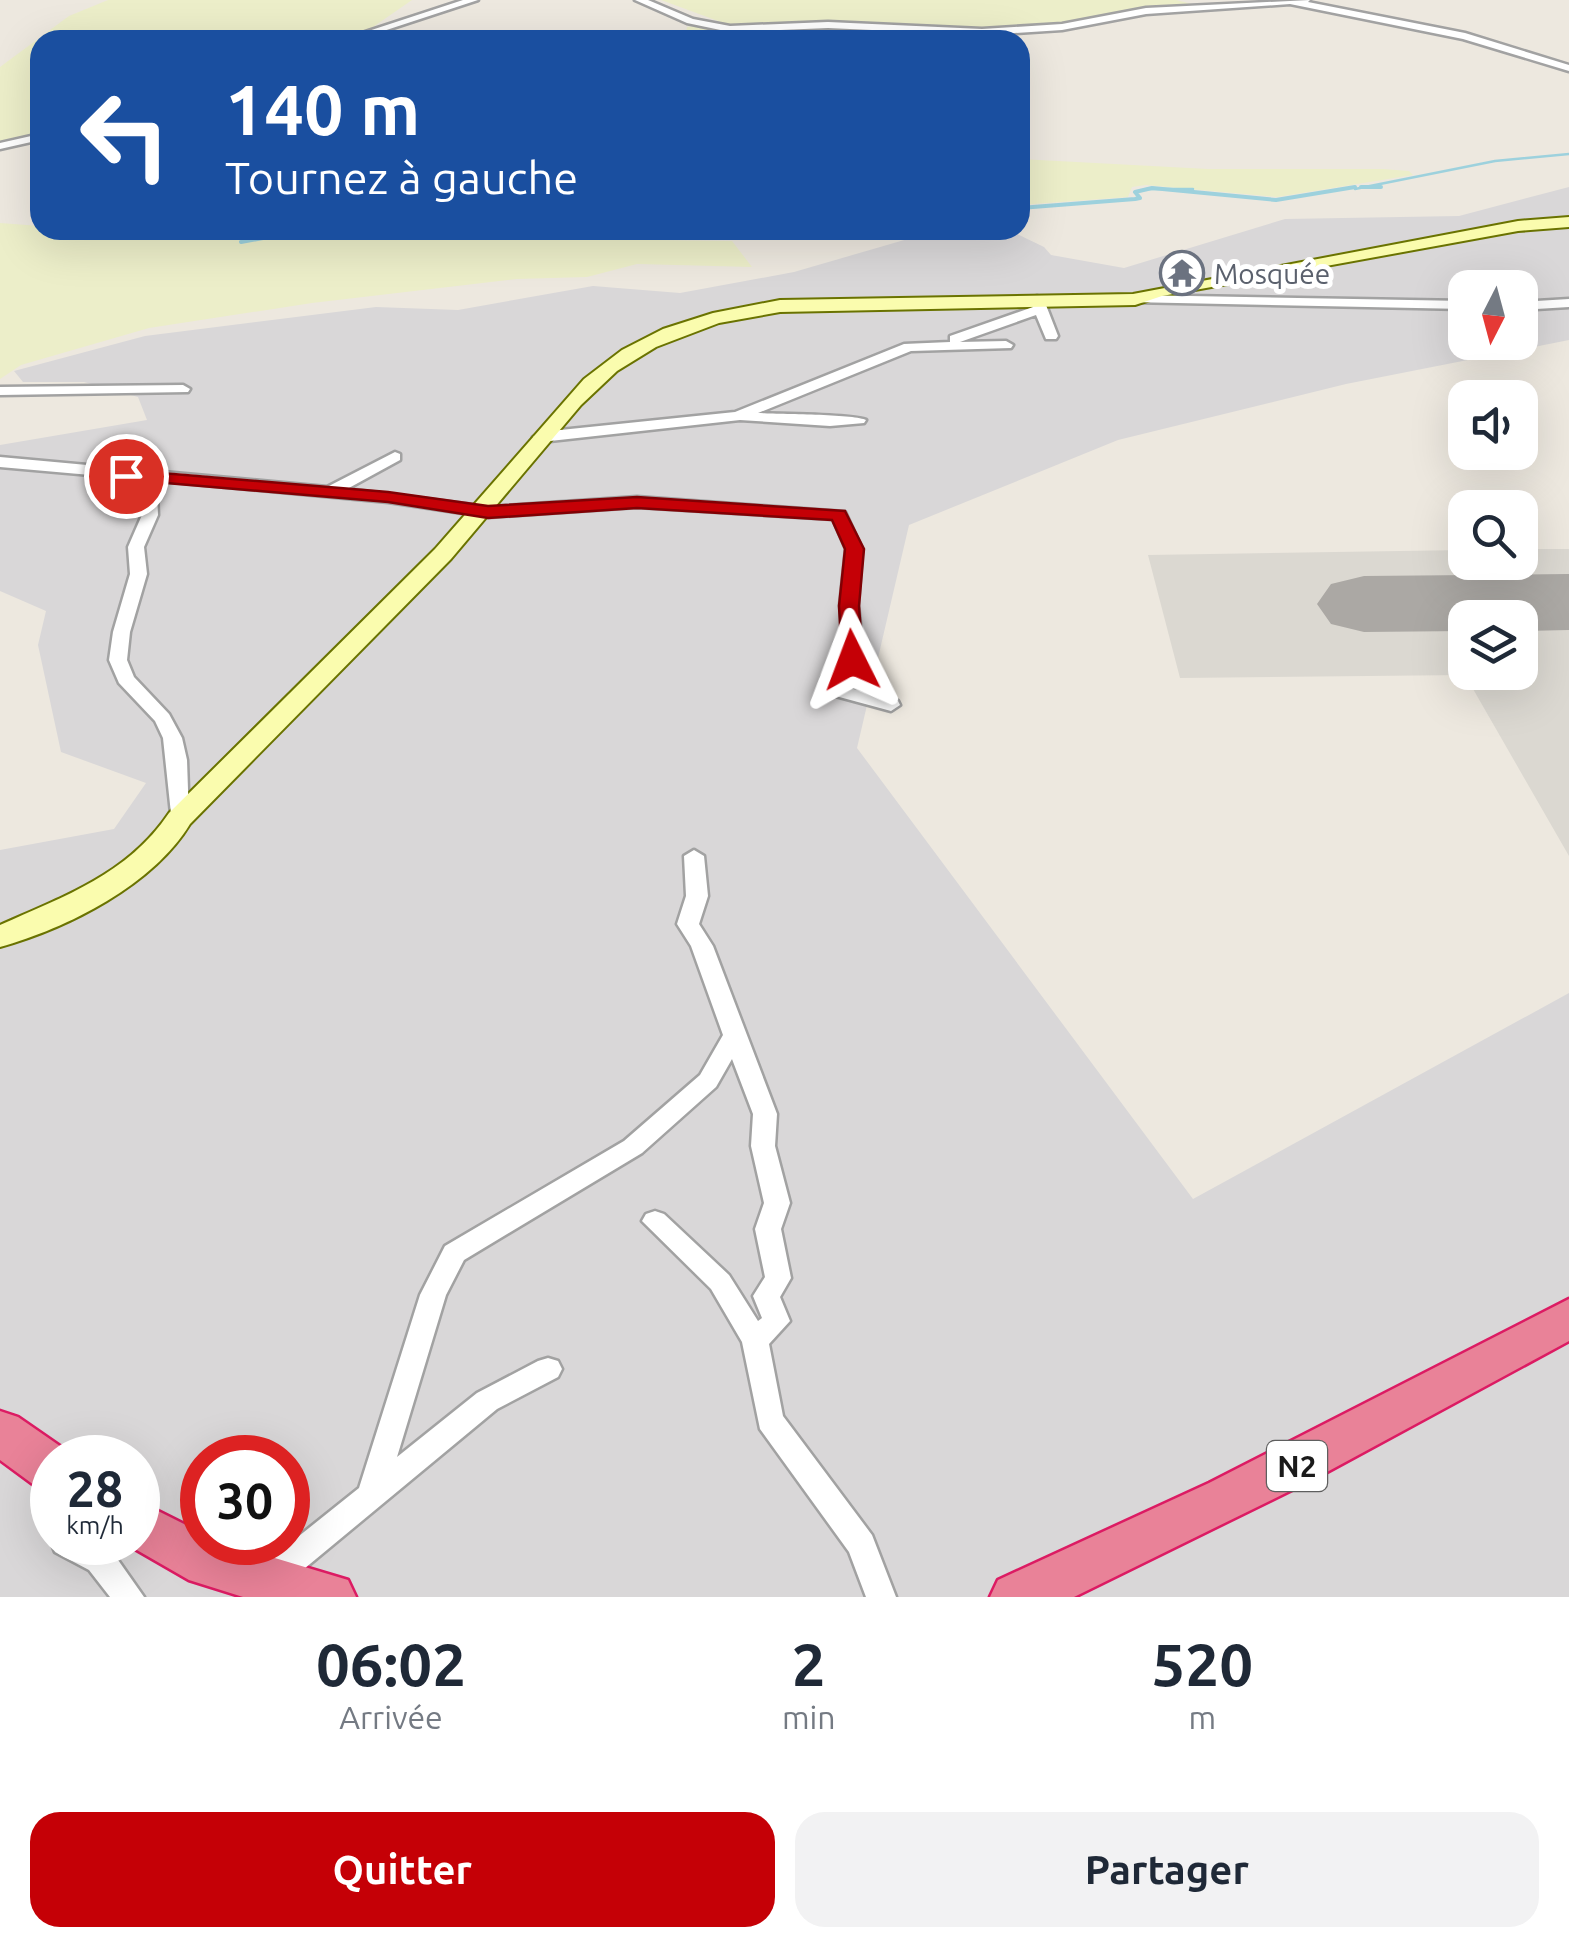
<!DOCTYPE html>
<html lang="fr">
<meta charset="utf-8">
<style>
body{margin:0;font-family:Ubuntu,sans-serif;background:#f2f2f3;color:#1f2937;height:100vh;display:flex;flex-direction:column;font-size:38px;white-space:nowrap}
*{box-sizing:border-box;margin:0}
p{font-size:32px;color:#747a83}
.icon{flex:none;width:55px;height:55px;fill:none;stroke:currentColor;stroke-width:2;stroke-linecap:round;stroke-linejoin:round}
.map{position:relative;height:1597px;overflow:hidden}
.panel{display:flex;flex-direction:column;background:#fff;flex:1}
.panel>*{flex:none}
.top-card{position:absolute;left:30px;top:30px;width:1000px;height:210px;border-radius:30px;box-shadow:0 10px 40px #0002;background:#1a4fa0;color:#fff;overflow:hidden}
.needle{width:65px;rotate:186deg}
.controls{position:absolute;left:1448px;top:270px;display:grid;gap:20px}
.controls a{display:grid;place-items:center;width:90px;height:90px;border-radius:20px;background:#fff;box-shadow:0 10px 40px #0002;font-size:50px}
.speed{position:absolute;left:30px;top:1435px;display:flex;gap:20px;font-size:50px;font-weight:700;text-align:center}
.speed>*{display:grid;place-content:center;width:130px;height:130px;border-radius:50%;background:#fff;box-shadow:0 10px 40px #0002;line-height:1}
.speed small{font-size:25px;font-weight:400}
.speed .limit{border:15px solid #d22;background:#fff;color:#111}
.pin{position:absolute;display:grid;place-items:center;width:85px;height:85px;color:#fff;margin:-42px;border:5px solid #fff;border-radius:50%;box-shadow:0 2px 10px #0007}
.me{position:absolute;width:110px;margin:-55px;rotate:357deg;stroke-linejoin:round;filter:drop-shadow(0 0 8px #0008)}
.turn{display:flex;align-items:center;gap:35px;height:210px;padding:0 30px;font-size:45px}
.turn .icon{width:130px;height:130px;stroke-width:2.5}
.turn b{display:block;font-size:70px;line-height:85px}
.eta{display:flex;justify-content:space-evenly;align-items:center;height:170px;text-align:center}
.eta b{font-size:60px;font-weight:700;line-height:70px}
.action{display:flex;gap:20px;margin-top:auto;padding:20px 30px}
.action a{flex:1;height:115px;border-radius:30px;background:#c50006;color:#fff;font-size:40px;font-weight:700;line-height:115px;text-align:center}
.action a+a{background:#f2f2f3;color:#1f2937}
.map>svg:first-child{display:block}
.residential{fill:#d9d7d8;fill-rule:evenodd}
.airport{fill:#dbd8d1;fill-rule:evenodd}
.farmland{fill:#eceec9}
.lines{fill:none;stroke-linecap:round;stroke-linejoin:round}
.stream-far1{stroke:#9dd1dd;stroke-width:2.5}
.stream{stroke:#9dd1dd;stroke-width:4}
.runway{fill:#aba8a4;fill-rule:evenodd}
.street-casing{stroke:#a2a2a2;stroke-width:5}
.secondary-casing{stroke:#6a7300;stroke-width:4}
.highway-casing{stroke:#dc1b63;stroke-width:5}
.street{fill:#fff;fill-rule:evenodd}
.secondary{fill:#fafcae;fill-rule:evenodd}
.highway{fill:#e98298;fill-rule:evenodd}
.route{fill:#c50006;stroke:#800004;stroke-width:2.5}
.labels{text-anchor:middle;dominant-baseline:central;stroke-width:10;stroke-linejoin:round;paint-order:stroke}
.far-worship-label{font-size:28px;fill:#5b616d;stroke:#fff;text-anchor:start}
.shield{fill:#fff;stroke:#5f5f5f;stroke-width:2.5}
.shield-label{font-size:30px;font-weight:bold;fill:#1b1b1b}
</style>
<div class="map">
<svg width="1569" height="1597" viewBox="0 0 1569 1597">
<rect width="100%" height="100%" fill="#ede8df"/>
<path class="residential" d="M1569 187V340L1346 384 1118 440 909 525 857 748 1193 1199 1569 993V1597H0V850L114 829 146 783 61 752 38 645 46 611 0 591V445L147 420 138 397 84 382H23L14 371 145 336 376 307 458 310 593 286 680 293 794 272 918 236 969 230H1009L1044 247 1051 255 1124 268 1285 219 1459 216ZM1465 288H1520V342H1465ZM52 1458H138V1542H52ZM202 1458H288V1542H202Z"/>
<path class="airport" d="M1520 549H1569V856L1465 675 1180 678 1148 555 1465 550V562H1520ZM1465 618H1520V672H1465Z"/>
<path class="farmland" d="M108 0H412L373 27 338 40H40V133L0 143V67L69 16Z
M661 0H1176L1196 5 1000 30 729 25Z
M701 25 777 28 772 40H685L687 27Z
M1020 159 1208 169H1383L1409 171 1413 175 1277 197 1146 185 1132 187 1128 197 1020 205Z
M0 223 40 226V230L187 234 732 241 752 267 637 264 587 277 517 279 312 303 149 328 21 365 0 379Z"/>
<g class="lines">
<path class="stream-far1" d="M1147 189H1193
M1355 189 1495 161 1569 154"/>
<path class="stream" d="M1361 187H1381
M1020 208 1135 199 1140 198 1135 192 1152 188 1276 200 1355 187
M241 242 306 230"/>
<path class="runway" d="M1569 574V630L1520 631V618H1465V631L1364 632 1331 624 1317 604 1331 584 1364 576Z"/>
<defs>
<path id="street" d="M463 0H478L356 40H341Z
M635 0H648L693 19 730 26 828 22 982 29 1062 24 1146 8 1310 0 1308 2 1465 33 1569 65V71L1463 39 1290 4 1146 14 1062 30 982 35 828 28 730 32 687 23Z
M40 134V140L0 149V143Z
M1135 295 1465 301V309L1130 302 1128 299Z
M1037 296 1044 300 1058 336 1056 339H1046L1036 315 960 342 1006 341 1013 345 1011 348 911 351 758 413C777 414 856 414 866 420L864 423 830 426 740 420 541 442 533 437 541 432 735 412 904 344 950 342V336L1033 307 1030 300Z
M1569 299V307L1520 310V302Z
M183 385 190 389 188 392 0 395V387Z
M395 452 400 454V460L347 489 489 507 637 497 845 512 862 549 858 605 863 653 858 664 841 678 846 687 898 701 900 705 891 711 832 695 822 677 845 653 840 605 846 549 833 519 637 507 489 517 388 502 162 481 157 494 158 515 144 547 147 574 130 632 127 660 134 677 169 714 182 738 187 760 189 819 179 825 172 823 163 738 155 721 119 683 109 660 113 632 130 574 128 547 142 515 141 494 147 480 0 467V457L327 487Z
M694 850 704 856 708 896 699 924 713 946 777 1114 775 1146 790 1203 781 1229 791 1278 780 1297 790 1321 769 1344 783 1416 872 1535 896 1597H866L849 1552 760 1429 742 1342 711 1289 642 1221 646 1214 655 1211 664 1214 729 1275 758 1321 762 1318 753 1296 765 1277 755 1229 764 1203 751 1146 753 1114 732 1059 716 1087 642 1153 464 1260 446 1295 397 1457 477 1393 538 1361 548 1358 558 1361 562 1369 558 1377 497 1409 281 1588 270 1592 259 1588 255 1578 259 1568 359 1488 420 1295 445 1246 624 1141 700 1075 723 1035 691 946 677 924 686 896 684 856Z
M52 1539V1542H96L111 1550 144 1597H110L89 1570 55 1552 51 1542Z"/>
<path id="secondary" d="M1569 217V227L1518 231 1162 296 1135 305 780 312 719 323 656 347 617 371 581 405 451 559 190 824C153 885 68 928 0 947V925C65 896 128 874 169 813L435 549 584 379 622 350 663 329 713 313 780 300 1133 294 1518 221Z"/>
<path id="highway" d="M1569 1299V1341L1314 1479 1074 1597H990L998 1580 1209 1483Z
M0 1411 18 1417 70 1453 72 1458H52V1491L34 1485 0 1460Z
M138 1501 202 1533V1542H221L348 1580 356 1597H243L189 1580 123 1542H138Z"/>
</defs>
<use href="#street" class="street-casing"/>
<use href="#secondary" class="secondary-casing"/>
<use href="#highway" class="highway-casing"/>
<use href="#street" class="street"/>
<use href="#secondary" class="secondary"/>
<use href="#highway" class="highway"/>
</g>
<path class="route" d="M126 470 388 492 488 506 637 497 845 511 864 549 859 606 863 660 852 666 842 660 839 606 845 549 832 520 637 508 488 518 388 502 120 479 117 476Z"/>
<defs>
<symbol id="temple-ring" viewBox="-11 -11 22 22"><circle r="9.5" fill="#fff" stroke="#6b7280" stroke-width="1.5"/><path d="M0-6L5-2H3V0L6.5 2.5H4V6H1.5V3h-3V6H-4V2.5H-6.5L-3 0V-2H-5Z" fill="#6b7280"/></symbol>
</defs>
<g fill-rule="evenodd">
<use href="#temple-ring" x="1157" y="248" width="50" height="50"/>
</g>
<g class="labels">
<g class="far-worship-label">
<text x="1214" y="273">Mosquée</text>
</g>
<rect class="shield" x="1267" y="1441" width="60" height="50" rx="8"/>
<g class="shield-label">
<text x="1297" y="1466">N2</text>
</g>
</g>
</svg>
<div class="controls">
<a><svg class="needle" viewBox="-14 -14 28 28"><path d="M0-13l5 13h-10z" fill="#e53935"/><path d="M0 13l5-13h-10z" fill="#747a83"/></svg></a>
<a><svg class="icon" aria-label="sound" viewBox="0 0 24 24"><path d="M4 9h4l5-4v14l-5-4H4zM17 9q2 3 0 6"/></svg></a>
<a><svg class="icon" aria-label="search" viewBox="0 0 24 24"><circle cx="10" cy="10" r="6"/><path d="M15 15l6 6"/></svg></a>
<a><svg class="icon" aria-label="layers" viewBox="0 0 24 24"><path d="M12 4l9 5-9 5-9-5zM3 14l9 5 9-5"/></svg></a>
</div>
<div class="speed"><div>28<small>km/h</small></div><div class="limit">30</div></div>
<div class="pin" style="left:126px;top:476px;background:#d93025"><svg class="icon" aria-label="arrive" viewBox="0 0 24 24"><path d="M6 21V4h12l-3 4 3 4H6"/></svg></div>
<svg class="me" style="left:852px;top:660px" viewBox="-20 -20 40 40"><path d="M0-17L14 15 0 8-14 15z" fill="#c50006" stroke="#fff" stroke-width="4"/></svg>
<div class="top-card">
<div class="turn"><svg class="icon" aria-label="left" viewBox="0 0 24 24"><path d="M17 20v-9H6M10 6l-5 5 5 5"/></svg><div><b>140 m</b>Tournez à gauche</div></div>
</div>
</div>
<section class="panel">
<div class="eta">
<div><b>06:02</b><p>Arrivée</p></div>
<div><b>2</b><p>min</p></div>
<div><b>520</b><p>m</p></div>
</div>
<div class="action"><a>Quitter</a><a>Partager</a></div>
</section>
